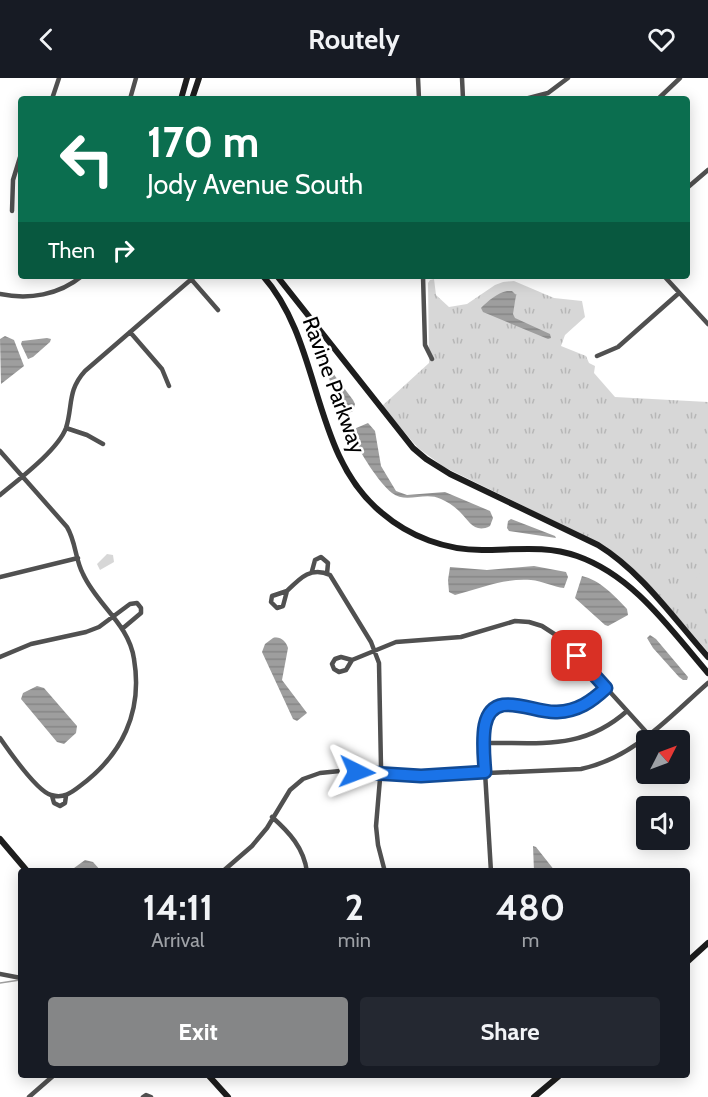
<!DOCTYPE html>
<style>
body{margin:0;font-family:Cabin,sans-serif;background:#242831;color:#f1f3f6;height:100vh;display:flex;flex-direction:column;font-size:22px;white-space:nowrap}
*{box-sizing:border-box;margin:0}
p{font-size:20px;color:#9ea1a6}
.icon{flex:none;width:33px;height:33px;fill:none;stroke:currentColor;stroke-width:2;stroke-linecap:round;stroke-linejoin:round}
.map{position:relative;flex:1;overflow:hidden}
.sheet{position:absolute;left:18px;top:790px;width:672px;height:210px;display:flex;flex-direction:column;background:#171b24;border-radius:6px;box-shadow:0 3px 15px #0003}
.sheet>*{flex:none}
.guide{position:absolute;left:18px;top:18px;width:672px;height:183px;border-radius:6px;box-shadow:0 3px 15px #0003;background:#0b6e4f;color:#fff;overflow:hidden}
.needle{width:39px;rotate:48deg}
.controls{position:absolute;left:636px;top:652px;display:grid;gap:12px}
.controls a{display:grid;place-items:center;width:54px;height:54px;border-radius:6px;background:#171b24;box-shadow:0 3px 15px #0003;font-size:30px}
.pin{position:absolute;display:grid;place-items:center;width:51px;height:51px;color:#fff;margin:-26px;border-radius:12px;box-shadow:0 3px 9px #0006}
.me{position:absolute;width:66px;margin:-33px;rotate:93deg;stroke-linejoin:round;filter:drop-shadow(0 0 4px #0008)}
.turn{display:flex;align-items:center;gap:21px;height:126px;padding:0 30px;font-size:27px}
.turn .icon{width:78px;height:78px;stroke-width:2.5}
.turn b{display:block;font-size:42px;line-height:51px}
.then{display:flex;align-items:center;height:57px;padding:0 30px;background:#0003;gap:12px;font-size:22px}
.eta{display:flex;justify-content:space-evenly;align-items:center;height:102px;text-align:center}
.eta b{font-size:36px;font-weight:700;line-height:42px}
.cta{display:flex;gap:12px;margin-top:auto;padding:12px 30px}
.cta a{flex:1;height:69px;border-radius:6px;background:#858687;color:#fff;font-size:24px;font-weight:700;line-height:69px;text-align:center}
.cta a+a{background:#242831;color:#f1f3f6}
header{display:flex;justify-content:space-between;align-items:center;height:78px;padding:0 30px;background:#171b24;font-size:27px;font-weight:700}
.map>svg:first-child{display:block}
.grass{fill:url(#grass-tufts)}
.pitch{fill:#d7d7d7}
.water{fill:url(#water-rules)}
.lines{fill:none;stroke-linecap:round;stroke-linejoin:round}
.stream{stroke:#9e9e9e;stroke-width:1.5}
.street{stroke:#505050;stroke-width:4.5}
.secondary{stroke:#1d1d1d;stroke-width:6}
.route-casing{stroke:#114b97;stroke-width:15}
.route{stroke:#1a73e8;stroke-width:10}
.labels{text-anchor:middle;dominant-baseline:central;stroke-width:5;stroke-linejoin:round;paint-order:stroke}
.street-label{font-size:22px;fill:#000;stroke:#fff}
</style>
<header><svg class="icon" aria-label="back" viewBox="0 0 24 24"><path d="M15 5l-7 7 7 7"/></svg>Routely<svg class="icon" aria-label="heart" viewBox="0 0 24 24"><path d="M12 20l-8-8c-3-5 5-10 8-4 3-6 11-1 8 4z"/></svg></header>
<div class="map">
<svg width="708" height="1019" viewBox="0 0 708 1019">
<defs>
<pattern id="grass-tufts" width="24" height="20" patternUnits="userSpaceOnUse" patternTransform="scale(1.5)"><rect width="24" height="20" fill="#d7d7d7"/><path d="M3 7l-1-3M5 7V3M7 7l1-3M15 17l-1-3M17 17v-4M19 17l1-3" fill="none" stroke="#b7b7b7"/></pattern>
<pattern id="water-rules" width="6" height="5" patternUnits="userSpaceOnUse" patternTransform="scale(1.5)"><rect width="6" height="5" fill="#9e9e9e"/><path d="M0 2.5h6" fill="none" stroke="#868686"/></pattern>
</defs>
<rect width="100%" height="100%" fill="#fff"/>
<path class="grass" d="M434 201 436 217 449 229 467 226 495 207 503 204 514 203 554 220 582 223 585 239 565 257 561 268 586 278 589 285 595 288 594 295 615 319 708 324V574C672 533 641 492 595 463L444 389 418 370 382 328 429 285 428 205 430 202Z
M107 476 113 477 114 484 100 492 97 486Z"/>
<path class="pitch" d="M708 489V528L688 506Z"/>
<path class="water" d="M507 213H512L516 217 513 236 515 240 550 256 551 260 548 261 483 234 481 230C488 223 497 215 507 213Z
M5 258 14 262 24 288 1 306 0 261Z
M47 260 51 261 50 264 33 279 28 281 21 266 22 263Z
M320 278 353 322 355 326 353 333 346 336 342 333Z
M368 345 375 353 381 388 396 413 407 417 445 414 490 433 493 440 490 448C475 456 469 443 460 434 455 429 448 424 441 421 425 413 406 426 392 415 378 404 360 374 352 358L354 351Z
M511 441 555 458 556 460 509 453 507 450 508 443Z
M534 488 566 494 568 499 564 510C554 509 542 503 531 502 504 500 481 510 455 517L449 514 448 502 450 489 487 492Z
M582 498C600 502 615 518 627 531L628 537 608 548 605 547 575 520Z
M650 557 656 561 688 599 687 602H683L679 599 653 570 647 560Z
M273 560C280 558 286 563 288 570L282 602 307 635 297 643 293 641 262 574 265 566Z
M37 608 44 610 77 648 76 655 64 666 57 664 21 621 23 615Z
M533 768 536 769 555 793H534Z
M85 782 93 784 101 793H70Z"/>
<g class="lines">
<path class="stream" d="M0 905 20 902"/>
<path class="street" d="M418 0 419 21
M462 0 463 21
M52 21 59 0
M130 21 136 0
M442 21H504
M525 21 548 15 568 0
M658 21 680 0
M687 110 708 92
M12 133 13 102 21 76
M423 198 425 267 432 281
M664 198 708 246
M191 201 218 232
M0 216C29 222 59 217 82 198
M130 254 162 291 169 308
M597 278 618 269 679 215
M66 350 87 357 103 366
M0 373 67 449C76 464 75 481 83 496 97 527 129 546 134 581 143 634 122 677 80 708 71 715 63 721 51 717 37 713 9 673 0 660
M0 417C18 402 58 372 66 350 73 328 67 313 85 293L195 198
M312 493 315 482 321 479 328 485 327 496
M0 499 78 480
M287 513C300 500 311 488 330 497L371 564 379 585 381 689 376 748 378 767 385 794
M287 513 283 528 277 530 271 524 272 518Z
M0 579 31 566 86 554 99 549 130 526 137 525 141 530V535L122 551
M341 579 352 582 346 592 339 594 334 591 332 586 335 581Z
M352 582 396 564 461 559 515 543 529 544 542 548 562 561 649 657
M484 665C540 664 582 673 627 633
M52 718 54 725 60 728 65 725 66 718
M272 739C289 754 304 770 307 794
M222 794 252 768 267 750 290 712 303 701 320 695 340 693 421 698 581 691C634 680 669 639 708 605
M491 794 485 694 484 653 487 641 496 630 507 625 544 634 572 632 590 625 606 610
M0 896 21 900
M29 1019 53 998
M143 1019 146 1017 151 1019"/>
<path class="secondary" d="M181 21 187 0
M192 21 199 0
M263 198C323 266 310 376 382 435 410 459 446 472 482 472 515 472 546 467 577 478 634 498 670 551 708 595
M277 198 413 370 426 381 450 396 598 467C642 494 674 541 708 579
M0 761 28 794
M687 884 708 865
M209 998 228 1019
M534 1019 559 998"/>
</g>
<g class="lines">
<defs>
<path id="route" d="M357 694 421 698 485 694C484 679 482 662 485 647 493 609 534 636 557 634 578 633 591 624 606 610L577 578"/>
</defs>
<use href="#route" class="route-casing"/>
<use href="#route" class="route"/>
</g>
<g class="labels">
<g class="street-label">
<text transform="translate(334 307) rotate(70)">Ravine Parkway</text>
</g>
</g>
</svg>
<div class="controls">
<a><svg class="needle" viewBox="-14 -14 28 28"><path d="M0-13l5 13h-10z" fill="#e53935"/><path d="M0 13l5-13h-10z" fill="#9ea1a6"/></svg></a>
<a><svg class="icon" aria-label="sound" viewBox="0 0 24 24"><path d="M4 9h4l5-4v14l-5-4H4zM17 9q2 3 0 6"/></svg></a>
</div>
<div class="pin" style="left:577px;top:578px;background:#d93025"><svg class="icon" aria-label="arrive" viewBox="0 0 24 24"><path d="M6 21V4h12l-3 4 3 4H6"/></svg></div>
<svg class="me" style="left:357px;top:694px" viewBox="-20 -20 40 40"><path d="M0-17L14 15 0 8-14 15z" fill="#1a73e8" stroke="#fff" stroke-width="4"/></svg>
<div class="guide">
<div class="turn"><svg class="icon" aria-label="left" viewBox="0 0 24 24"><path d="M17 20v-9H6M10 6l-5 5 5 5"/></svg><div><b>170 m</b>Jody Avenue South</div></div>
<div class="then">Then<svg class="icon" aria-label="right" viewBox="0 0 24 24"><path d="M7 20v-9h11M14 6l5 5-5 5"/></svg></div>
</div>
<section class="sheet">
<div class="eta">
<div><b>14:11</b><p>Arrival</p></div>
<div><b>2</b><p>min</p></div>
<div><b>480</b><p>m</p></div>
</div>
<div class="cta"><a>Exit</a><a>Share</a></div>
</section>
</div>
